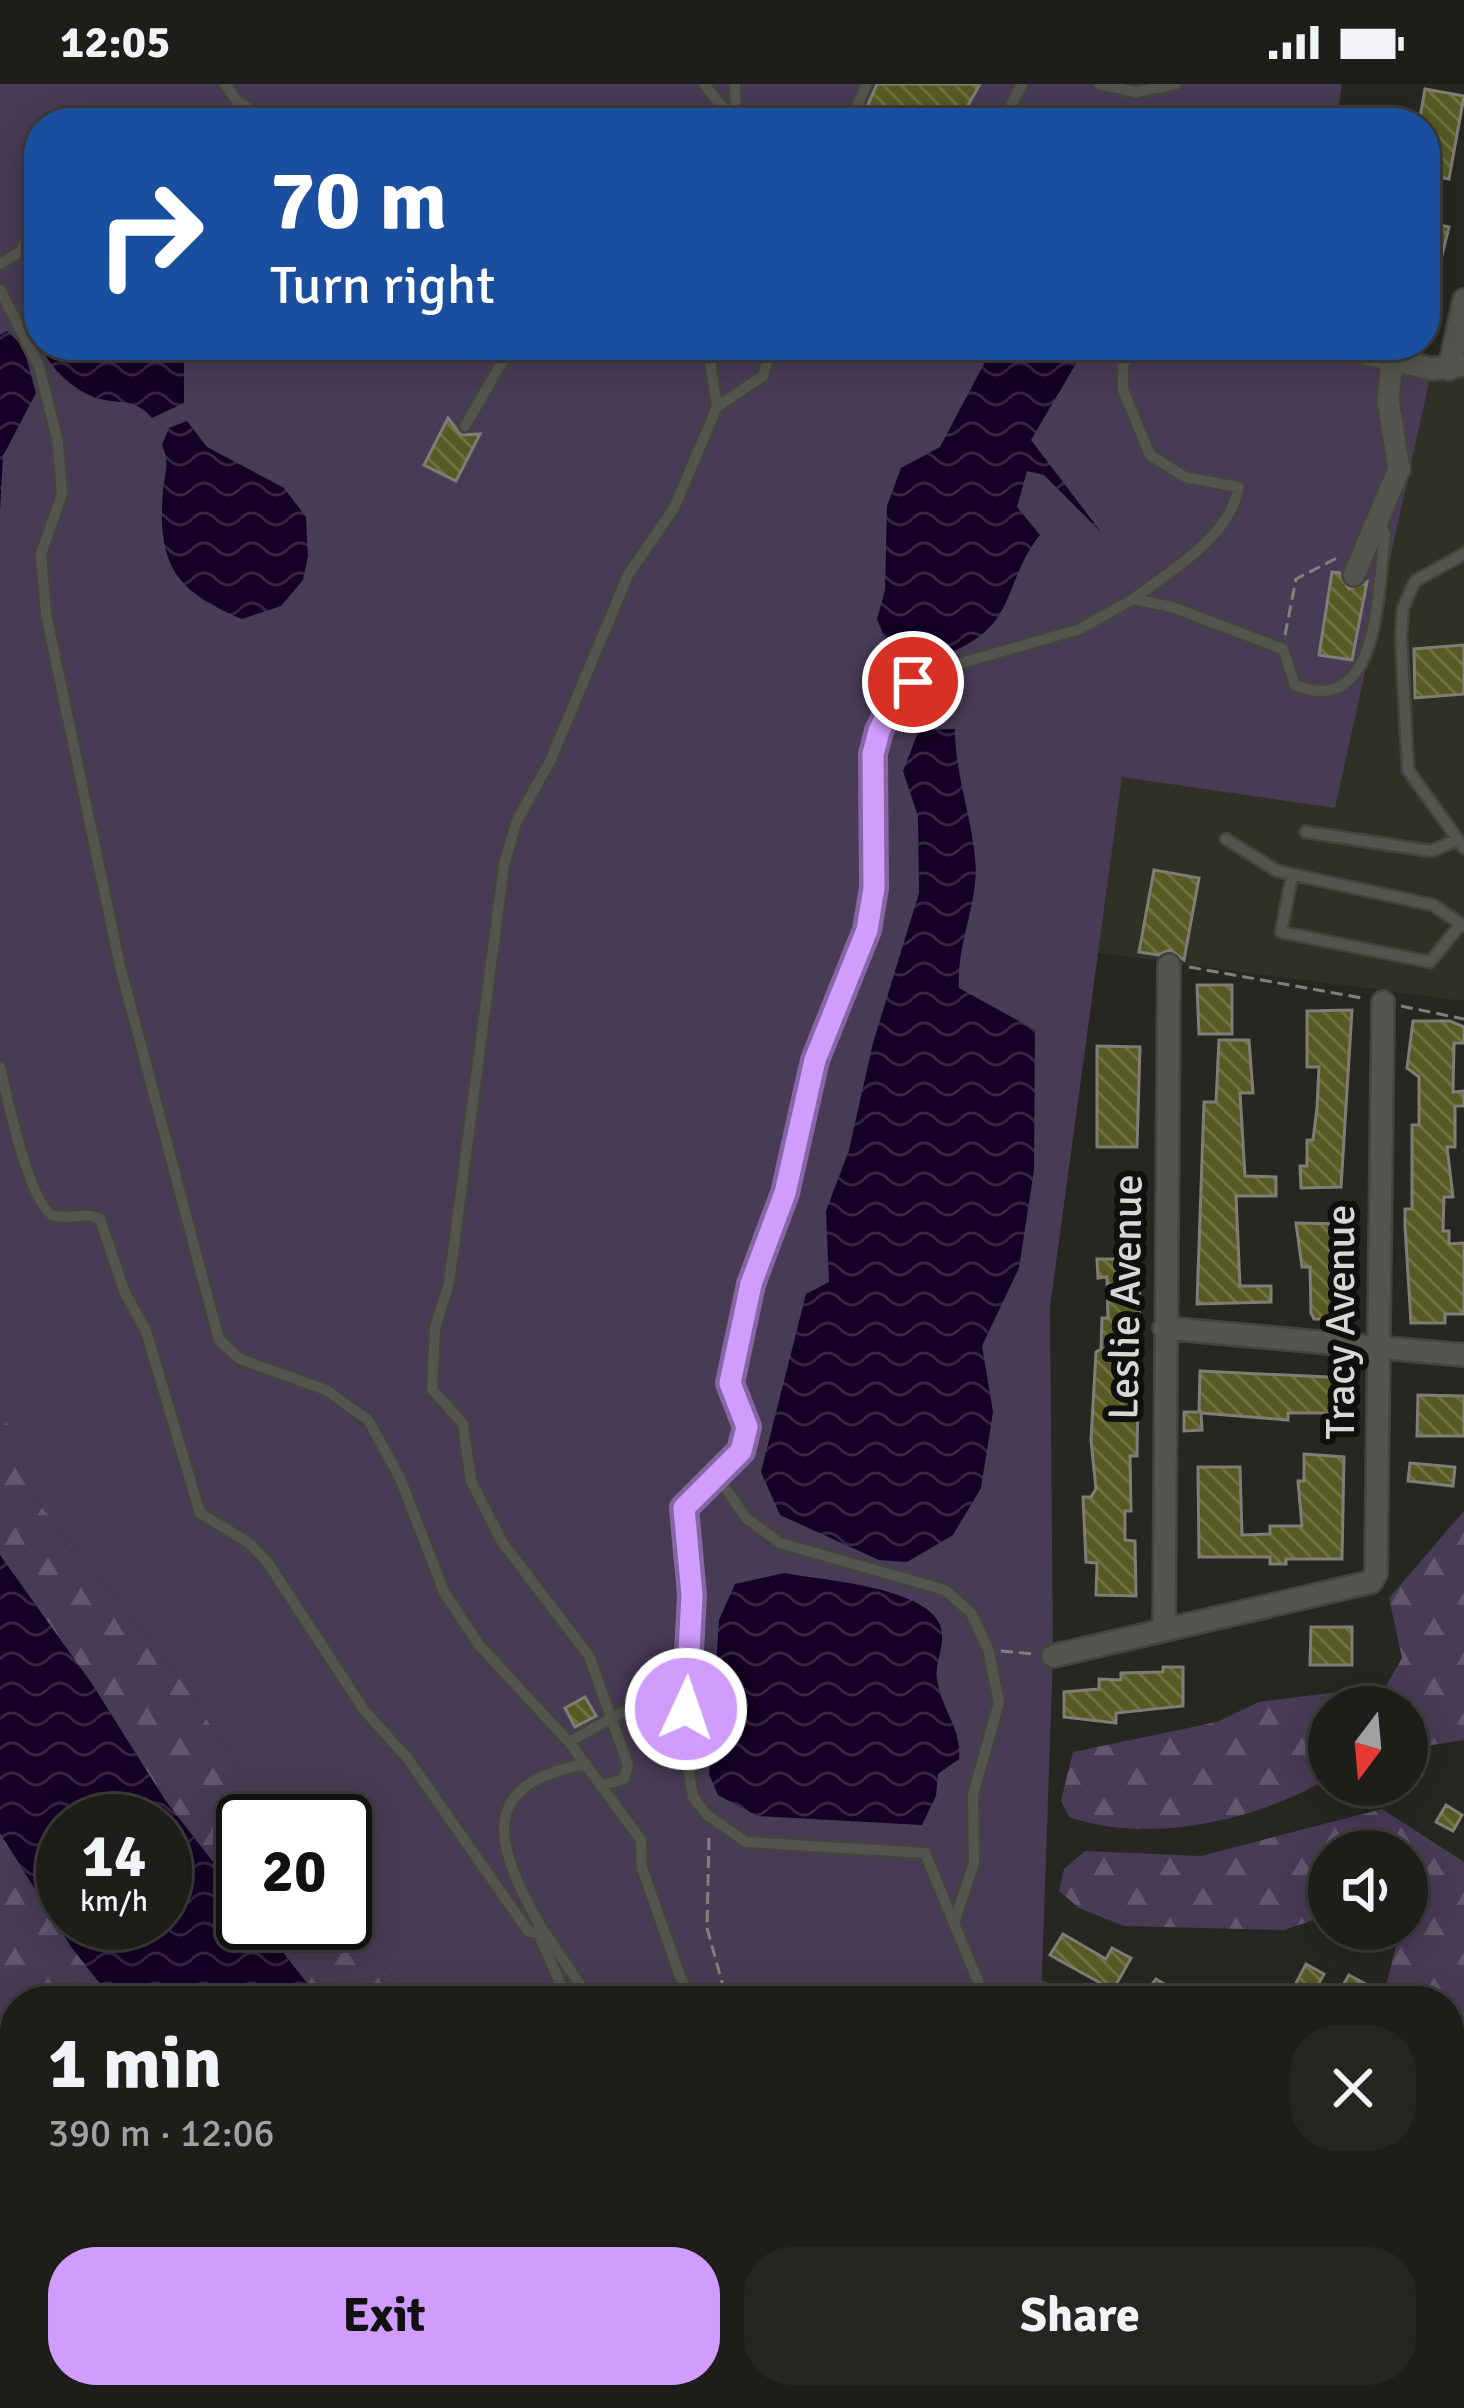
<!DOCTYPE html>
<meta charset="utf-8">
<style>
body{margin:0;font-family:Signika,sans-serif;background:#252622;color:#f1f3f6;height:100vh;display:flex;flex-direction:column;font-size:45px;white-space:nowrap}
*{box-sizing:border-box;margin:0}
p{font-size:39px;color:#a0a2a2}
.icon{flex:none;width:66px;height:66px;fill:none;stroke:currentColor;stroke-width:2;stroke-linecap:round;stroke-linejoin:round}
.map{position:relative;flex:1;overflow:hidden}
.sheet{position:absolute;left:0px;top:1902px;width:1464px;height:423px;display:flex;flex-direction:column;background:#1d1d19;border-radius:48px 48px 0 0;box-shadow:0 6px 30px #0003,0 0 0 3px #3b3b38}
.sheet>*{flex:none}
.top-card{position:absolute;left:24px;top:24px;width:1416px;height:252px;border-radius:48px;box-shadow:0 6px 30px #0003,0 0 0 3px #3b3b38;background:#1a4fa0;color:#fff;overflow:hidden}
.needle{width:78px;rotate:196deg}
.controls{position:absolute;left:1308px;top:1602px;display:grid;gap:24px}
.controls a{display:grid;place-items:center;width:120px;height:120px;border-radius:50%;background:#1d1d19;box-shadow:0 6px 30px #0003,0 0 0 3px #3b3b38;font-size:60px}
.speed{position:absolute;left:36px;top:1710px;display:flex;gap:24px;font-size:60px;font-weight:700;text-align:center}
.speed>*{display:grid;place-content:center;width:156px;height:156px;border-radius:50%;background:#1d1d19;box-shadow:0 6px 30px #0003,0 0 0 3px #3b3b38;line-height:1}
.speed small{font-size:30px;font-weight:400}
.speed .limit{border:6px solid #111;border-radius:18px;background:#fff;color:#111}
.pin{position:absolute;display:grid;place-items:center;width:102px;height:102px;color:#fff;margin:-51px;border:6px solid #fff;border-radius:50%;box-shadow:0 3px 12px #0007}
.me{position:absolute;width:132px;margin:-66px;rotate:3deg;stroke-linejoin:round;filter:drop-shadow(0 0 9px #0008)}
.turn{display:flex;align-items:center;gap:42px;height:252px;padding:0 48px;font-size:54px}
.turn .icon{width:156px;height:156px;stroke-width:2.5}
.turn b{display:block;font-size:84px;line-height:102px}
.round{display:grid;place-items:center;flex:none;width:126px;height:126px;border-radius:48px;background:#252622}
.headline{display:flex;align-items:center;justify-content:space-between;height:204px;padding:0 48px}
h1{font-size:72px;font-weight:800;line-height:90px}
.action{display:flex;gap:24px;margin-top:auto;padding:24px 48px}
.action a{flex:1;height:138px;border-radius:48px;background:#d09dff;color:#111;font-size:48px;font-weight:800;line-height:138px;text-align:center}
.action a+a{background:#252622;color:#f1f3f6}
.status{display:flex;justify-content:space-between;align-items:center;height:84px;padding:0 60px;background:#1d1d19;direction:ltr}
.status svg{height:33px;fill:currentColor}
.map>svg:first-child{display:block}
.built{fill:#303125}
.grass{fill:#483b55}
.forest{fill:url(#forest-firs)}
.park{fill:url(#park-tufts)}
.water{fill:url(#water-waves);fill-rule:evenodd}
.building{fill:url(#building-back-hatch);stroke:#7d7e76;stroke-width:3}
.lines{fill:none;stroke-linecap:round;stroke-linejoin:round}
.service-casing{stroke:#44443e;stroke-width:15}
.minor-casing{stroke:#44443e;stroke-width:26}
.path{stroke:#81817c;stroke-width:3;stroke-dasharray:12 6;stroke-linecap:butt}
.service{stroke:#54554e;stroke-width:10}
.minor{stroke:#54554e;stroke-width:21}
.route-casing{stroke:#8766a6;stroke-width:30}
.route{stroke:#d09dff;stroke-width:21}
.labels{text-anchor:middle;dominant-baseline:central;stroke-width:12;stroke-linejoin:round;paint-order:stroke}
.street-label{font-size:42px;fill:#d7d7d3;stroke:#0f100d}
</style>
<div class="status"><b>12:05</b><svg viewBox="0 0 49 12"><path d="M0 12V9h3v3zM5 12V6h3v6zM10 12V3h3v9zM15 12V0h3v12zM26 1h20v11H26zM47 4h2v5h-2z"/></svg></div>
<div class="map">
<svg width="1464" height="2324" viewBox="0 0 1464 2324">
<defs>
<pattern id="forest-firs" width="22" height="20" patternUnits="userSpaceOnUse" patternTransform="scale(3)"><rect width="22" height="20" fill="#483b55"/><path d="M5 1l3.5 6h-7zM16 11l3.5 6h-7z" fill="#62576d"/></pattern>
<pattern id="park-tufts" width="24" height="20" patternUnits="userSpaceOnUse" patternTransform="scale(3)"><rect width="24" height="20" fill="#483b55"/><path d="M3 7l-1-3M5 7V3M7 7l1-3M15 17l-1-3M17 17v-4M19 17l1-3" fill="none" stroke="#62576d"/></pattern>
<pattern id="water-waves" width="16" height="10" patternUnits="userSpaceOnUse" patternTransform="scale(3)"><rect width="16" height="10" fill="#150125"/><path d="M0 5q4-4 8 0t8 0" fill="none" stroke="#362544"/></pattern>
<pattern id="building-back-hatch" width="6" height="6" patternUnits="userSpaceOnUse" patternTransform="scale(3)"><rect width="6" height="6" fill="#585a23"/><path d="M-1 5l2 2M0 0l6 6M5-1l2 2" fill="none" stroke="#6f7142"/></pattern>
</defs>
<rect width="100%" height="100%" fill="#272721"/>
<path class="built" d="M1464 281V917L1098 869 1122 692 1335 723 1432 285Z"/>
<path class="grass" d="M0 0H1342L1336 39H39V261H1328L1432 285 1335 724 1122 693 1050 1223 1053 1572 1041 1917H410L345 1832V1737H274L174 1586 36 1416 0 1321Z
M0 2156 15 2196V2310H22V2324H0Z
M713 2310H1042V2324H722Z"/>
<path class="forest" d="M0 1320 36 1416 174 1586 274 1737H243V1817L165 1716 92 1600 0 1471Z
M1464 1427V1656L1407 1665V1623H1329V1694C1256 1737 1151 1761 1069 1733L1061 1717 1073 1668 1217 1638 1259 1618 1386 1602 1402 1574 1389 1514Z
M1382 1725 1464 1778V2019L1457 2023 1449 2020V1917H1382L1397 1858 1382 1845H1407V1767H1329V1831L1284 1846 1124 1842 1079 1824 1059 1807 1064 1785 1085 1767 1201 1772Z
M0 1749 72 1864 114 1917H15V2196L0 2156Z
M345 1832 410 1917H321L260 1839H345Z
M22 2310H178L140 2316 139 2324H22Z
M641 2310H713L722 2324H647Z
M1148 2310H1335L1307 2322Z"/>
<path class="park" d="M178 2310H385L395 2324H139V2316Z"/>
<path class="water" d="M39 235V261H184V319L152 334C133 311 114 322 91 312 63 299 45 276 34 250Z
M7 247 23 262 36 309 3 372 0 427V251Z
M994 261H1087L1031 356 1101 448 1044 391 1027 387 1017 423 1040 451C1016 480 1012 516 995 537 970 568 925 582 890 567L877 535 885 506 887 422 901 384 940 363Z
M187 337 207 363 284 404 306 433 308 472 303 496 281 522 242 535C175 507 157 481 163 406 165 387 170 379 162 361L169 344Z
M955 645C955 690 971 730 975 774 980 816 956 860 959 904L1035 946 1034 1086 1019 1184 982 1262 993 1328 981 1404 953 1451 907 1478 879 1476 780 1431 761 1388 806 1210 829 1198 826 1127 849 1066 873 959 919 809 918 732 903 687 919 646Z
M0 1471 92 1600 165 1716 243 1817V1839H260L321 1917H114L72 1864 0 1749ZM165 1737V1839H63V1737Z
M784 1489C822 1496 925 1503 940 1541 947 1561 934 1578 937 1596 942 1627 962 1645 959 1675L938 1690 936 1712 922 1741 757 1732 718 1711 709 1690 719 1536 735 1500Z
M385 2310H641L647 2324H395Z"/>
<path class="building" d="M877 0H980L958 39H897L867 23Z
M1425 5 1464 12 1449 95 1425 91V39H1419Z
M1425 138 1449 143 1432 212 1425 211Z
M448 334 461 351 480 350 456 397 424 381Z
M1332 488 1340 489 1349 505 1367 498 1352 576 1319 571Z
M1464 561V610L1415 614 1414 565Z
M1154 786 1199 794 1184 876 1170 866 1158 871 1139 868Z
M1197 901H1232V950H1199Z
M1352 926 1341 1103 1301 1104 1300 1082H1307V1056H1313L1317 1024 1319 983H1307V927Z
M1413 937H1450L1464 943V959H1454L1453 1008 1464 1007V1022H1455V1063H1447L1453 1113H1444L1443 1147H1449V1160L1464 1159V1230H1445V1239H1411L1405 1142V1125H1412V1041H1419V993L1407 984Z
M1219 956H1249L1253 1009H1240L1245 1092 1276 1093V1112H1236L1240 1202H1271V1218L1197 1220 1204 1018H1216Z
M1097 962 1140 963 1137 1063H1097Z
M1296 1139 1343 1140 1349 1235H1314L1311 1229 1310 1183H1302Z
M1097 1175H1140L1137 1372H1130L1131 1427H1125V1456L1135 1457 1136 1512 1096 1511 1097 1479 1086 1478 1083 1413H1091L1096 1405 1091 1356 1096 1268 1101 1265 1102 1234H1108L1107 1193 1098 1194Z
M1200 1287 1349 1294V1329H1288V1336L1201 1329 1202 1346 1184 1347V1328H1199Z
M1418 1311 1464 1312V1352H1417Z
M1304 1370 1344 1373 1342 1475H1286V1480H1270V1473H1199L1198 1383H1240L1242 1451 1270 1450V1442H1302L1298 1397H1304Z
M1410 1379 1455 1383 1453 1402 1408 1397Z
M1311 1543H1352V1581H1310Z
M1163 1583H1183V1622L1116 1629V1639L1064 1633V1608L1099 1605V1595L1121 1596V1589L1163 1588Z
M585 1613 596 1632 575 1643 565 1624Z
M1446 1721 1462 1731 1453 1747 1436 1738Z
M1063 1850 1106 1875 1112 1864 1131 1874 1113 1906 1050 1871Z
M1306 1880 1324 1890 1314 1908 1296 1899Z
M1349 1891 1366 1900 1356 1917 1339 1908Z
M1156 1895 1193 1917H1139Z
M1449 2066 1464 2075V2128L1449 2119Z
M1449 2210H1463L1464 2245H1449Z"/>
<g class="lines">
<defs>
<path id="service" d="M225 0 237 17 272 39
M704 0 735 39
M735 0 736 39
M1099 0 1136 8 1176 0
M849 39 867 0
M1002 39 1022 0
M0 180 21 167 39 135
M0 206 39 282 58 359 62 410 41 470 46 530 120 882 219 1256 240 1275 326 1306 368 1336 400 1394 444 1508 479 1561 569 1658 641 1756 642 1784 681 1895 688 1908 711 1917
M708 264 717 323
M465 342 512 261
M1464 470 1415 497 1403 524 1401 552 1408 686 1464 764
M1133 515C1169 488 1233 451 1238 403L1185 393 1150 371 1123 306V282L1137 261
M1306 748 1431 767 1458 756
M1226 755 1277 787 1433 821 1464 842
M1292 792 1281 848 1430 878 1460 841
M0 983C6 1009 30 1125 55 1132 71 1136 84 1127 100 1135L125 1209 146 1247 200 1429 249 1459 268 1479 364 1626 408 1675 528 1847 538 1849 541 1843C498 1766 471 1701 586 1680
M719 1395 684 1424 692 1511 684 1658 693 1713 707 1731 746 1758 925 1769 986 1917
M569 1658 687 1592
M602 1701 624 1695 628 1681 589 1572 502 1458 471 1397 463 1340 432 1305 435 1244 449 1199 504 781 516 739 551 675 628 491 674 424 717 323 763 292 768 275
M954 1839 974 1779 973 1711 999 1618 988 1565 971 1529 945 1506 780 1459 746 1434 719 1395 741 1367 747 1343 730 1299 751 1200 785 1109 815 976 867 846 874 804 873 670 893 618 913 599 944 584 1080 545 1133 515 1172 523 1283 565 1295 601C1381 636 1377 505 1385 450L1379 435
M541 1843 591 1917
M538 1849 568 1917
M852 2310 855 2324
M973 2324V2310"/>
<path id="minor" d="M1328 261 1432 285 1464 281
M1449 285 1464 216
M1354 491 1399 385 1388 316 1392 276
M1164 1244 1464 1271
M1164 1546 1169 881
M1053 1572 1371 1498 1376 1490 1383 918
M1041 1910 1053 1917
M1449 2150 1464 2158"/>
</defs>
<use href="#service" class="service-casing"/>
<use href="#minor" class="minor-casing"/>
<path class="path" d="M1285 551 1296 495 1337 474
M1189 883 1362 914
M1401 922 1464 935
M1001 1567 1034 1570
M709 1754 707 1844 725 1909
M0 1947 15 1971
M157 2310V2324"/>
<use href="#service" class="service"/>
<use href="#minor" class="minor"/>
</g>
<g class="lines">
<defs>
<path id="route" d="M686 1625 692 1511 684 1424 741 1367 747 1343 730 1299 751 1200 785 1109 815 976 867 846 874 804 873 670 879 647 893 618 913 598"/>
</defs>
<use href="#route" class="route-casing"/>
<use href="#route" class="route"/>
</g>
<g class="labels">
<g class="street-label">
<text transform="translate(1126 1213) rotate(-89)">Leslie Avenue</text>
<text transform="translate(1340 1238) rotate(-90)">Tracy Avenue</text>
</g>
</g>
</svg>
<div class="controls">
<a><svg class="needle" viewBox="-14 -14 28 28"><path d="M0-13l5 13h-10z" fill="#e53935"/><path d="M0 13l5-13h-10z" fill="#a0a2a2"/></svg></a>
<a><svg class="icon" aria-label="sound" viewBox="0 0 24 24"><path d="M4 9h4l5-4v14l-5-4H4zM17 9q2 3 0 6"/></svg></a>
</div>
<div class="speed"><div>14<small>km/h</small></div><div class="limit">20</div></div>
<div class="pin" style="left:913px;top:598px;background:#d93025"><svg class="icon" aria-label="arrive" viewBox="0 0 24 24"><path d="M6 21V4h12l-3 4 3 4H6"/></svg></div>
<svg class="me" style="left:686px;top:1625px" viewBox="-20 -20 40 40"><circle r="17" fill="#d09dff" stroke="#fff" stroke-width="3"/><path d="M0-11L8 9 0 5-8 9z" fill="#fff"/></svg>
<div class="top-card">
<div class="turn"><svg class="icon" aria-label="right" viewBox="0 0 24 24"><path d="M7 20v-9h11M14 6l5 5-5 5"/></svg><div><b>70 m</b>Turn right</div></div>
</div>
<section class="sheet">
<div class="headline"><div><h1>1 min</h1><p>390 m · 12:06</p></div><a class="round"><svg class="icon" aria-label="close" viewBox="0 0 24 24"><path d="M6 6l12 12M18 6L6 18"/></svg></a></div>
<div class="action"><a>Exit</a><a>Share</a></div>
</section>
</div>
